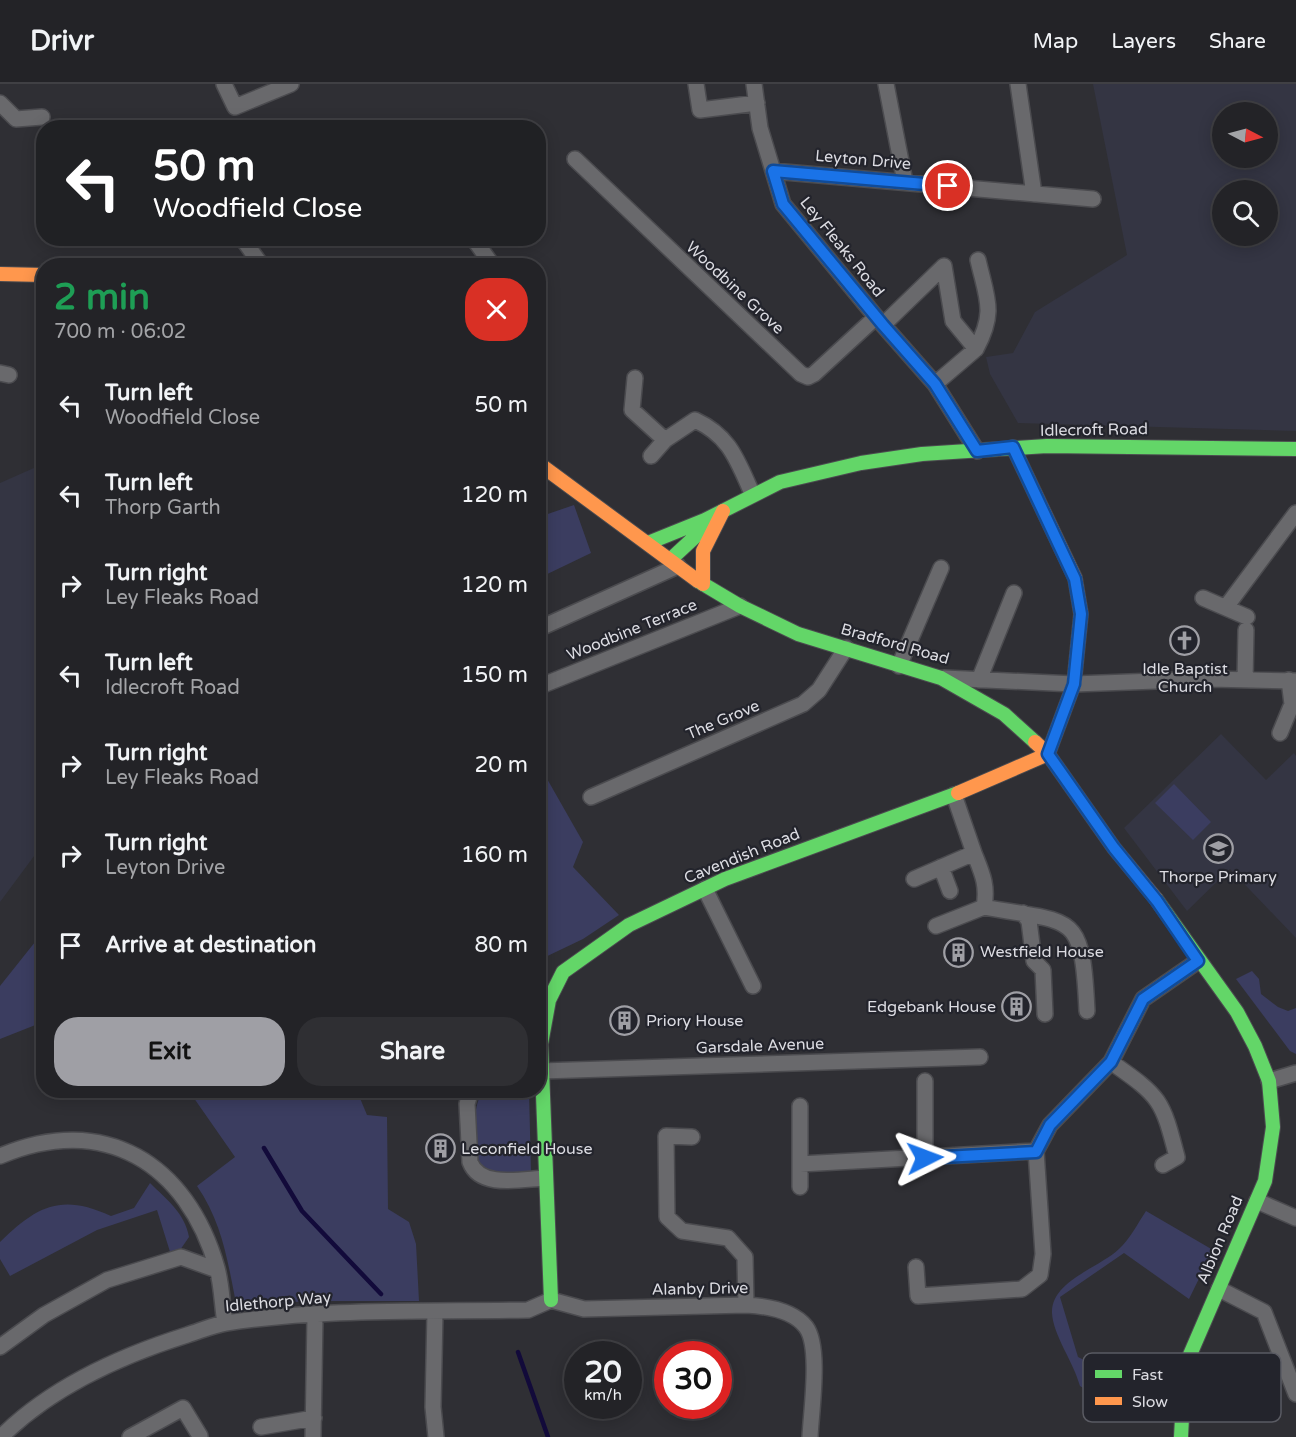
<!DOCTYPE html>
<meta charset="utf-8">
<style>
body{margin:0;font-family:"Varela Round",sans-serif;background:#2f2f33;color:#f1f3f6;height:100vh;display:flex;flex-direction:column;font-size:22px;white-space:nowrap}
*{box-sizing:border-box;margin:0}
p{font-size:20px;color:#a3a4a7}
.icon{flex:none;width:33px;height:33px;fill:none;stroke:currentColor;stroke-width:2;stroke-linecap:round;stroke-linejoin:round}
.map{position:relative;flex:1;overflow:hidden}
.drawer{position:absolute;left:36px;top:174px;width:510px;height:840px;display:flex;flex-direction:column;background:#232327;border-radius:24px;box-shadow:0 3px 15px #0003,0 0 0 2px #404044}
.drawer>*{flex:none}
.top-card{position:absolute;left:36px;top:36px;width:510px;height:126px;border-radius:24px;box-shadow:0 3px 15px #0003,0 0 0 2px #404044;background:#202124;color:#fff;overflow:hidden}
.needle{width:39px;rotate:96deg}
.controls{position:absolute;left:1212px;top:18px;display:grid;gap:12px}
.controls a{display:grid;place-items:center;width:66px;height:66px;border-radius:50%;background:#232327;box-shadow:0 3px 15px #0003,0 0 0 2px #404044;font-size:30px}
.speed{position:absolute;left:564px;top:1257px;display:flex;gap:12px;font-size:30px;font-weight:700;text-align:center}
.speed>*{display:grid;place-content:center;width:78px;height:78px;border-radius:50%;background:#232327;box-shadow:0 3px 15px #0003,0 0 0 2px #404044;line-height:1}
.speed small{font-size:15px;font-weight:400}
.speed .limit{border:9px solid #d22;background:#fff;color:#111}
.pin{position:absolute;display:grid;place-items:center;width:51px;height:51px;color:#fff;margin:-26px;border:3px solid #fff;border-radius:50%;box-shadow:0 2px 6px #0007}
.me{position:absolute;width:66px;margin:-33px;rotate:87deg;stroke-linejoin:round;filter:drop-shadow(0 0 4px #0008)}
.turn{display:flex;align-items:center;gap:21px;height:126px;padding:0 18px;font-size:27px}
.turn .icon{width:78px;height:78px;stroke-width:2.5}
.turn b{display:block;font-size:42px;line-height:51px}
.round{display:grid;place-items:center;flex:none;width:63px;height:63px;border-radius:24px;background:#2f2f33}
.summary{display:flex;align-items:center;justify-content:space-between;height:102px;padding:0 18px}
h1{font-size:36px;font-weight:700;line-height:45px;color:#1e9e55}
.button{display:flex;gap:12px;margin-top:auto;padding:12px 18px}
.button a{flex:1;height:69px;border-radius:24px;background:#9f9fa5;color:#111;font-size:24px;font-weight:700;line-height:69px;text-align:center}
.button a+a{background:#2f2f33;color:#f1f3f6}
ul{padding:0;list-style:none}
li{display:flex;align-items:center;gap:18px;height:90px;padding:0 18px}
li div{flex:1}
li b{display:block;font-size:22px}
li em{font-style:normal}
header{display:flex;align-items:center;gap:36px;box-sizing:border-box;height:84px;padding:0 30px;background:#232327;border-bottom:2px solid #404044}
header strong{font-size:28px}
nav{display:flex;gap:33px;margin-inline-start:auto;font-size:21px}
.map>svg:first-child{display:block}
.built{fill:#343543;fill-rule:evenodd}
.green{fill:#3b3d60}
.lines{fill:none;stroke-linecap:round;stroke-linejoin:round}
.stream{stroke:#120a3a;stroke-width:4.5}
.street-casing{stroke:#4b4b4f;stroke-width:18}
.fast-casing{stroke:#4b4b4f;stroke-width:16}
.slow-casing{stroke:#4b4b4f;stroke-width:16}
.street{stroke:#69696c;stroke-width:15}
.fast{stroke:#63d668;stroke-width:14}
.slow{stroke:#ff974d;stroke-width:14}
.route-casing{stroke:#114b97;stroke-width:15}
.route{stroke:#1a73e8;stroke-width:10}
.labels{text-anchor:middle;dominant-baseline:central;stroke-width:4.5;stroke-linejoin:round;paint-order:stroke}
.street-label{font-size:16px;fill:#dcdce2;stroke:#23242c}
.poi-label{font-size:16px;fill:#dcdce2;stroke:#23242c;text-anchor:start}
.key{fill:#23242c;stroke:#5a5b63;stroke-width:1.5}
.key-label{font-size:16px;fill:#dcdce2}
</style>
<header>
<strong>Drivr</strong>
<nav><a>Map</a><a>Layers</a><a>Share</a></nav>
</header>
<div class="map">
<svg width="1296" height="1353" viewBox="0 0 1296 1353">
<rect width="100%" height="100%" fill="#2f2f34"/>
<path class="built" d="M1093 0H1296V347L1018 339 990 290 986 273 1013 269 1035 228 1127 171ZM1222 28H1268V74H1222ZM1222 106H1268V152H1222Z
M43 380V760L0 818V399Z
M1221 650 1266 696 1294 669 1296 672V854L1230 785 1187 827 1124 744Z"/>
<path class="green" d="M574 421 591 469 539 494V433Z
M538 679 583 758 573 783 619 831 583 855 539 876Z
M1174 700 1211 738 1193 756 1155 719Z
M43 848V938L0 955V902Z
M1252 887 1259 895 1261 910 1278 923 1288 927 1296 924V970L1290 967 1236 895Z
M189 1007H357L367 1031 387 1033 388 1125 409 1138 416 1160 419 1217H307L248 1222 235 1214C227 1173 221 1137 197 1102L235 1073Z
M485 1007H529L531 1088H491L479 1083C475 1067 470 1016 485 1007Z
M150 1099C166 1115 185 1129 189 1153L178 1169 171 1171 157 1126 97 1146 10 1192 0 1175V1158C37 1122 61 1109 111 1132L134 1124Z
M1146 1127 1213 1166 1189 1215 1124 1169 1060 1213 1078 1273 1092 1280 1120 1279 1124 1282 1090 1308 1080 1302C1074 1279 1053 1251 1052 1229 1051 1197 1099 1184 1119 1165 1130 1155 1138 1139 1146 1127Z"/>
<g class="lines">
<path class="stream" d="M264 1064 302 1127 381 1210
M518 1268 548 1353"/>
<defs>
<path id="street" d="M224 0 235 23 291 0
M696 0 700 26 757 19
M754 0 760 44 783 120 876 233 935 300 977 367
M886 0 905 98
M1018 0 1034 110
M0 19 16 35 42 33
M575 75 801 290 808 293 814 290 876 233
M773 87 1093 115
M242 154 262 182
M473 154 493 182
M883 241 944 182 953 237 976 265 935 300
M976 265C996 228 987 215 978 176
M0 289 9 291
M635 294 632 326 665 356
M651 372 665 356 695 336C730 352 737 376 752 409
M1203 514 1247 533
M1226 523 1296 429
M538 545 678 482
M899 582 941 484
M944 594 1074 600 1211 595 1296 597
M979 596 1014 509
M1245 596 1246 546
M538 603 740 522
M1280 649 1292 620 1289 596
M591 713 803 620 819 606 846 564
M974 769C982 789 988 801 984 823 1075 840 1082 826 1087 927
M941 783 950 807
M914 795 974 769 954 711
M705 805 753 902
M1023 829 1029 837 1034 877 1043 886 1045 930
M936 842 984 823
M1111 978C1161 1013 1162 1015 1177 1073L1163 1081
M541 987 980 973
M1269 997 1296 989
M471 1006 467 1020 470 1078C480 1105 522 1095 545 1094
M800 1022V1103
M692 1053 666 1052 667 1133 682 1147 728 1154 745 1173 746 1221
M0 1072C104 1028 187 1079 217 1184 222 1202 222 1221 225 1239
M925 1074V997
M800 1080 1036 1067
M1257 1117 1296 1134
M916 1183 918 1212 1022 1205 1040 1191 1043 1170 1036 1067 1050 1041 1111 978 1143 915 1198 877
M1219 1205 1264 1228 1296 1310
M435 1228 433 1323 436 1353
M0 1263 44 1231 107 1196 181 1173 217 1186
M261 1343 314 1334
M1 1353C51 1303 120 1272 187 1251 200 1247 213 1241 226 1239 325 1224 428 1228 528 1226L551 1216 584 1225 746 1221C765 1222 793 1226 806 1243 821 1263 811 1328 810 1353
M130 1353 183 1324 200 1352
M313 1353 315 1232"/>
<path id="fast" d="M648 459 705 436 780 398 861 379 922 370 1047 362 1296 365
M671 475 711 438
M698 497 740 522 798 550 941 594 1004 630 1035 658
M1156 815 1237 928 1255 962 1269 997 1273 1043 1265 1097 1189 1273 1184 1296 1181 1353
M551 1216 541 960 549 916 563 888 629 841 725 795 958 709"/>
<path id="slow" d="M0 190 44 191
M538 379 698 497
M703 500V467L723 427
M1035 658 1048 670 1114 764 1156 815
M958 709 1048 670 1074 600 1081 530 1075 494 1013 363"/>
</defs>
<use href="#street" class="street-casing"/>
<use href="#fast" class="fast-casing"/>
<use href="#slow" class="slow-casing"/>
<use href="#street" class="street"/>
<use href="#fast" class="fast"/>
<use href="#slow" class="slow"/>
</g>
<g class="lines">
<defs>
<path id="route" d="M925 1074 1036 1068 1050 1041 1111 978 1143 915 1198 877 1157 817 1114 764 1048 670 1074 600 1081 530 1075 495 1013 363 977 367 935 300 883 241 783 120 773 87 948 102"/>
</defs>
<use href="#route" class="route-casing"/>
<use href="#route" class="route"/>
</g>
<defs>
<symbol id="church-ring" viewBox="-11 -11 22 22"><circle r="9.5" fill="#23242c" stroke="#9f9fa5" stroke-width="1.5"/><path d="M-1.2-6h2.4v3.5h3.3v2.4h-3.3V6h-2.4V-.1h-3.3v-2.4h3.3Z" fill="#9f9fa5"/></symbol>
<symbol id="school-ring" viewBox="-11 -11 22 22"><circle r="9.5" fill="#23242c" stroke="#9f9fa5" stroke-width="1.5"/><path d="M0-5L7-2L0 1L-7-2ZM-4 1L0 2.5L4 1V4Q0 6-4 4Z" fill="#9f9fa5"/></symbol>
<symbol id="building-ring" viewBox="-11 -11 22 22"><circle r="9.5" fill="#23242c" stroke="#9f9fa5" stroke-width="1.5"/><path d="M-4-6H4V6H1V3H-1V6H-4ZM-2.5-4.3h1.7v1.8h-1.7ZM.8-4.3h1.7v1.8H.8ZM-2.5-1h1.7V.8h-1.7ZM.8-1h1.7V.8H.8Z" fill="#9f9fa5"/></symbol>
</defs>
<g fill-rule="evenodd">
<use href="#church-ring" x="1168" y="540" width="33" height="33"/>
<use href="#school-ring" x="1202" y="748" width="33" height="33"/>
<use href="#building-ring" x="942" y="852" width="33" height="33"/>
<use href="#building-ring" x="1000" y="906" width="33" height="33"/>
<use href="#building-ring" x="608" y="920" width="33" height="33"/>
<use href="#building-ring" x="424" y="1048" width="33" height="33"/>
</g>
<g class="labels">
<g class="street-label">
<text transform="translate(863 76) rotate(5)">Leyton Drive</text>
<text transform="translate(842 163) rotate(51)">Ley Fleaks Road</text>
<text transform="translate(735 204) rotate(43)">Woodbine Grove</text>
<text transform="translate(1094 346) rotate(-1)">Idlecroft Road</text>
<text transform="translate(632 546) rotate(-22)">Woodbine Terrace</text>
<text transform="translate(895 560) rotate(16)">Bradford Road</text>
<text transform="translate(723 636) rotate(-23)">The Grove</text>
<text transform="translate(742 772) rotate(-22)">Cavendish Road</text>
<text transform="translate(760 962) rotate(-2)">Garsdale Avenue</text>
<text transform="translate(1220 1156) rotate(-67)">Albion Road</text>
<text transform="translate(700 1205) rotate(-1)">Alanby Drive</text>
<text transform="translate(278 1218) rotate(-5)">Idlethorp Way</text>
</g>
<g class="poi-label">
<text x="1185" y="585" text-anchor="middle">Idle Baptist<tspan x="1185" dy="18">Church</tspan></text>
<text x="1218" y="793" text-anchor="middle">Thorpe Primary</text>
<text x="980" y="868">Westfield House</text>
<text x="996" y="923" text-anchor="end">Edgebank House</text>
<text x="646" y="937">Priory House</text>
<text x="461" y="1065">Leconfield House</text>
</g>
</g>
<rect x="1083" y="1269" width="198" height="69" rx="9" class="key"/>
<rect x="1095" y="1286" width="27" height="8" fill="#63d668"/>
<rect x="1095" y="1313" width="27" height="8" fill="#ff974d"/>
<g class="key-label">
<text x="1132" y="1296">Fast</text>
<text x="1132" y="1323">Slow</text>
</g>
</svg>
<div class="controls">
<a><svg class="needle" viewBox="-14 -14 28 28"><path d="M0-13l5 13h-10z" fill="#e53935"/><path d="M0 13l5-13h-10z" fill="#a3a4a7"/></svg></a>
<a><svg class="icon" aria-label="search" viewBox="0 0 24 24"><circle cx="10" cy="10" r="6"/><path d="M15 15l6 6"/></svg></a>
</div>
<div class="speed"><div>20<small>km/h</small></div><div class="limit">30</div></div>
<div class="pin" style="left:948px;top:102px;background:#d93025"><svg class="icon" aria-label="arrive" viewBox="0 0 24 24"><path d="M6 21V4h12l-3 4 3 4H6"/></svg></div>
<svg class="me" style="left:925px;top:1074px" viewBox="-20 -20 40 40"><path d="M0-17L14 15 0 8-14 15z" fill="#1a73e8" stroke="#fff" stroke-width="4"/></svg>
<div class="top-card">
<div class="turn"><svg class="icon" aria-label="left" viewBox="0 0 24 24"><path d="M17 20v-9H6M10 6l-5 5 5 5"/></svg><div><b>50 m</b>Woodfield Close</div></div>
</div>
<section class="drawer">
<div class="summary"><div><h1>2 min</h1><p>700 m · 06:02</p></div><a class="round" style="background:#d93025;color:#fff"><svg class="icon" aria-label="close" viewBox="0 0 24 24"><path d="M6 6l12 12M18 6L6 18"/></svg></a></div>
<ul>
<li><svg class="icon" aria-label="left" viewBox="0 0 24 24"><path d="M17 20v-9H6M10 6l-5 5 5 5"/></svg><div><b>Turn left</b><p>Woodfield Close</p></div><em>50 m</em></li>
<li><svg class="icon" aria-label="left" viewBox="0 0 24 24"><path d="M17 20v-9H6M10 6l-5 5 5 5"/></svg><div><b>Turn left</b><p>Thorp Garth</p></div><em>120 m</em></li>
<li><svg class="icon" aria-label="right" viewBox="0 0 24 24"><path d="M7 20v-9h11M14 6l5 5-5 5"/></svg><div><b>Turn right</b><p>Ley Fleaks Road</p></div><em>120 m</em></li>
<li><svg class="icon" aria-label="left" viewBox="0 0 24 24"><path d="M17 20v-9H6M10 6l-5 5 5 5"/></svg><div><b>Turn left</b><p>Idlecroft Road</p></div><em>150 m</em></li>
<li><svg class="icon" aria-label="right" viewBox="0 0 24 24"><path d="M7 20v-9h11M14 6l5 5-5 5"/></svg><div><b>Turn right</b><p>Ley Fleaks Road</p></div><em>20 m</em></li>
<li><svg class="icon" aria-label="right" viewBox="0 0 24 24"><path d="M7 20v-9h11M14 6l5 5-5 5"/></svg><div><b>Turn right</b><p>Leyton Drive</p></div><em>160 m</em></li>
<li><svg class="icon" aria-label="arrive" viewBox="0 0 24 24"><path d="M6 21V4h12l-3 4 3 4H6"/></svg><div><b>Arrive at destination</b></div><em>80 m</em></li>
</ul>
<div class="button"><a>Exit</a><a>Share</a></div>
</section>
</div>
